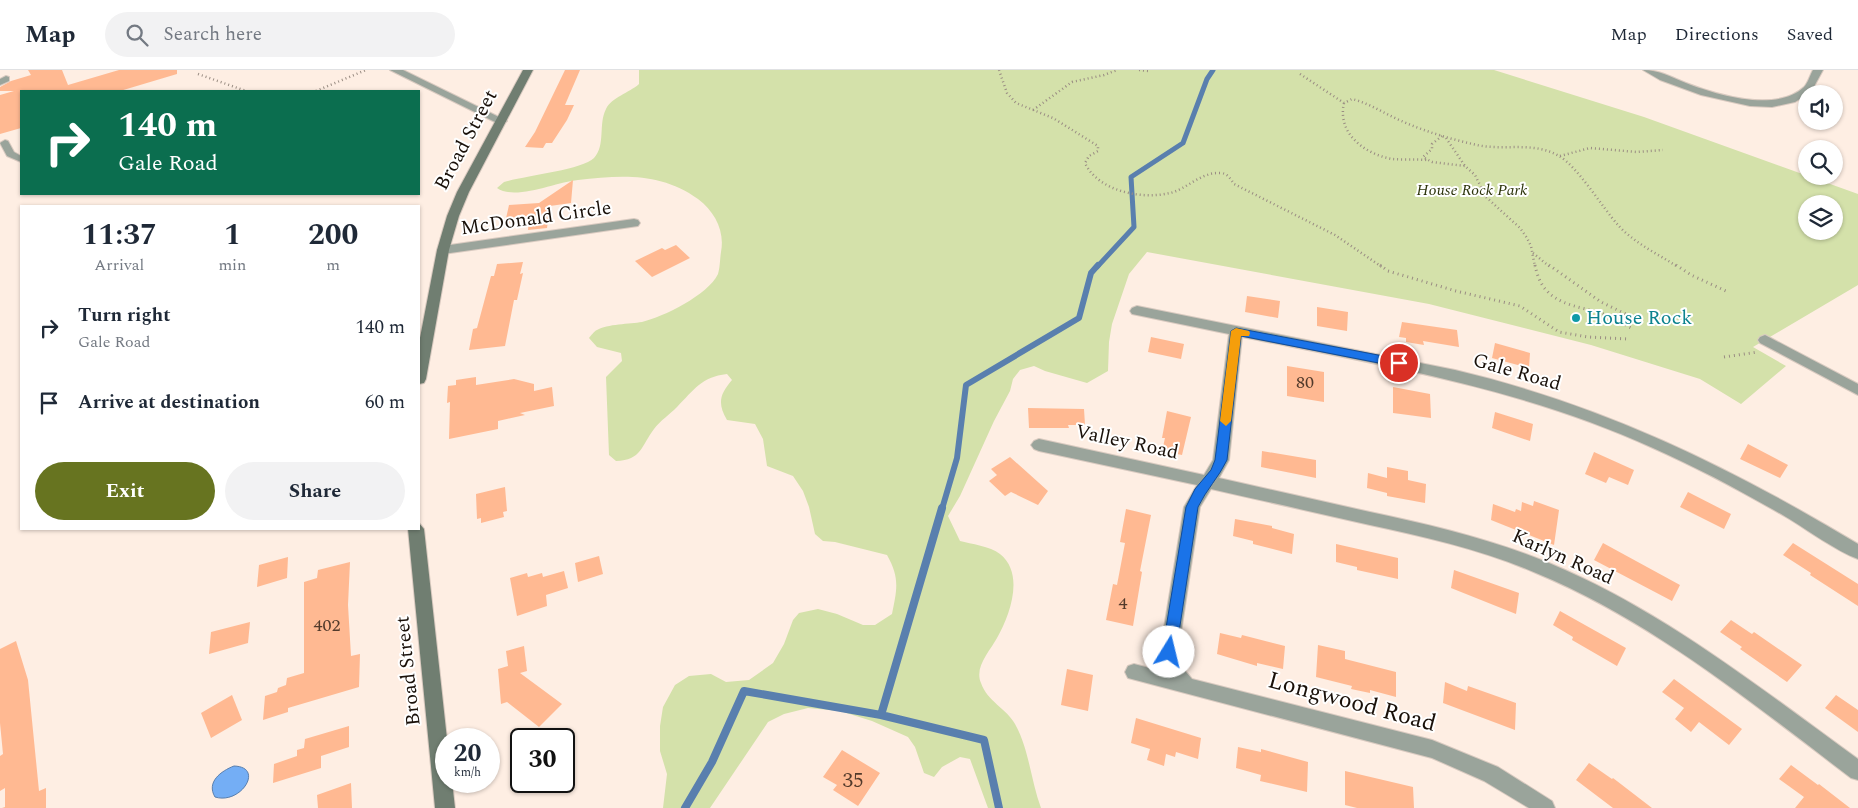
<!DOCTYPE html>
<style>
body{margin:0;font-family:Spectral,serif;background:#f2f2f3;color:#1f2937;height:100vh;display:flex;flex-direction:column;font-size:19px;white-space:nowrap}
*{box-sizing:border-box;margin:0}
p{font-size:16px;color:#747a83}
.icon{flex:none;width:28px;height:28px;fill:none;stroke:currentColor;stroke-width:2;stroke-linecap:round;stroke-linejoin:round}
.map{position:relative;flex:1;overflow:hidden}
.details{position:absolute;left:20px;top:135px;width:400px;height:325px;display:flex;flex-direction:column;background:#fff;border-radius:0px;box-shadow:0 1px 4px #0004}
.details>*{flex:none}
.top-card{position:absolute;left:20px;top:20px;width:400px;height:105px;border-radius:0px;box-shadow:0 1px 4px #0004;background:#0b6e4f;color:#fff;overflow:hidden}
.fabs{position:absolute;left:1798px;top:15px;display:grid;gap:10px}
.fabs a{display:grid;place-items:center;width:45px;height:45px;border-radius:50%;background:#fff;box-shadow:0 1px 4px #0004;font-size:25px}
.speed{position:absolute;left:435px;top:658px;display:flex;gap:10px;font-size:25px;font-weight:700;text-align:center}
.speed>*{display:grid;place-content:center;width:65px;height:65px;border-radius:50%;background:#fff;box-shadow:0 1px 4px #0004;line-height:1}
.speed small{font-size:12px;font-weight:400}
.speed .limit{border:2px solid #111;border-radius:8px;background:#fff;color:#111}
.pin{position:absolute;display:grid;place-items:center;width:42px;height:42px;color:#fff;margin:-21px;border:2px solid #fff;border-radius:50%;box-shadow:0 1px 5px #0007}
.me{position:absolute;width:55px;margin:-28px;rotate:9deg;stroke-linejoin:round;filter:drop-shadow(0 0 4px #0008)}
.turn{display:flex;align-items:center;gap:18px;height:105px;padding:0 15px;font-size:22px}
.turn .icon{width:65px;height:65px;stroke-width:2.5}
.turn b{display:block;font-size:35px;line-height:42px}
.eta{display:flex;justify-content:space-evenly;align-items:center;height:85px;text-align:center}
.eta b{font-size:30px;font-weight:700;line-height:35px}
.action{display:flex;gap:10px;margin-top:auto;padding:10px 15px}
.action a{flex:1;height:58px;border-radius:30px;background:#677420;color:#fff;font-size:20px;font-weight:700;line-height:58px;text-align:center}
.action a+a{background:#f2f2f3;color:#1f2937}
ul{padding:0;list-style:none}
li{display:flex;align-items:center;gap:15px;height:75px;padding:0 15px}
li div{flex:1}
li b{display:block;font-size:19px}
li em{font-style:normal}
header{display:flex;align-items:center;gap:30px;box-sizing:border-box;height:70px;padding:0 25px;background:#fff;border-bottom:1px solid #e0e1e3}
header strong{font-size:24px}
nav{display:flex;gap:28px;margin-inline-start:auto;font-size:18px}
.search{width:350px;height:45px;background:#f2f2f3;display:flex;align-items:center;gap:12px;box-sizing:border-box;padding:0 18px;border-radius:28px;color:#747a83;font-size:19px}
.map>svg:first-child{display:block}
.green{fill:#d4e1aa;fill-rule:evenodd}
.water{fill:#74aef5;stroke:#597fae}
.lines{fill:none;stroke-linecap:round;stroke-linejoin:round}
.stream-far2{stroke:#597fae;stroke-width:5}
.stream-far1{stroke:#597fae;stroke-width:6}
.stream{stroke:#597fae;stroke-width:8}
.building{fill:#ffb992}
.lane-casing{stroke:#d9cac0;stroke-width:2}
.street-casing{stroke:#d9cac0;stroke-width:2}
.secondary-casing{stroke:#d9cac0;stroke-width:2}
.path-far1{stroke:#9a8d83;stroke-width:2.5;stroke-dasharray:1 3;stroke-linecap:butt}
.path{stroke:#9a8d83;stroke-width:3;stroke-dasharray:1 4;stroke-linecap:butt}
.lane{fill:#9aa49b;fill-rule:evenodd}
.street{fill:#9aa49b;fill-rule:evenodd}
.secondary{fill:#707e71;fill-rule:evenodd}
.route{fill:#1a73e8;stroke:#114b97}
.slow{fill:#f59e0b}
.culture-dot{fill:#0f9aa8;stroke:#fff;stroke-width:2}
.labels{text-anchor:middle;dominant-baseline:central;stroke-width:4;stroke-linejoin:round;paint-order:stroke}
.far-park-label{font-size:16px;font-style:italic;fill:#2d340c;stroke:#fff}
.number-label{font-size:18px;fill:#523a2b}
.street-label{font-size:20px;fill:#191009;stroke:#fff}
.culture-label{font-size:20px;fill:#0d838f;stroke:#fff;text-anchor:start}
.near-number-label{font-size:21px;fill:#523a2b}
.near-street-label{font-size:24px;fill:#191009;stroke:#fff}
</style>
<header>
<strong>Map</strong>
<div class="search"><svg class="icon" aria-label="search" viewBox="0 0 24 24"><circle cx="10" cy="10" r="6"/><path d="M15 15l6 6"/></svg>Search here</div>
<nav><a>Map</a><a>Directions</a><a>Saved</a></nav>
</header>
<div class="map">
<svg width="1858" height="738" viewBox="0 0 1858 738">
<rect width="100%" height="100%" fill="#feeee3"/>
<path class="green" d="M639 0H1494L1644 47 1858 124V215L1753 277 1786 296 1741 334 1700 309 1591 275 1429 234 1147 182 1129 204 1112 254 1109 272 1108 301 1087 313 1045 301 1034 296 1020 300 1013 309 1010 321 994 351 960 426 948 446 960 471C971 474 990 476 1000 484 1025 504 1010 545 997 568 990 581 974 597 981 613 987 631 1007 639 1015 654 1029 679 1031 711 1041 738H988L970 689 960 687 942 697 934 707 924 703 915 677 908 667 872 651 840 641 808 638 784 644 768 652 710 738H663L667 704 660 681V656L663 637 675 615 689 606 711 604 726 612 749 610 773 593 784 574 793 550 799 543 818 539 837 544 863 555H875L892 544C897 519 900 508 887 485L835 472 823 471 815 464 809 437 803 421 793 406 767 396 763 369 755 354 727 350C717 333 720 324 732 310L727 304C701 307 694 320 677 337 670 344 660 351 654 359 641 376 642 390 616 391L609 385 606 307 622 291 621 283 597 277 589 268C591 266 594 261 597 260 607 254 630 254 642 252 663 247 708 225 718 204 720 198 720 188 721 182 725 161 715 142 698 129 661 102 621 105 578 110 556 112 515 131 497 118L504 112C523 106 582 100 594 88 606 75 598 54 606 39 612 27 629 23 639 14ZM1806 134H1834V161H1806Z"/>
<path class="water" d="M234 696C265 697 241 735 215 727 206 712 221 701 234 696Z"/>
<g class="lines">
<path class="stream-far2" d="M1097 197 1134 157 1131 107 1183 73 1207 9 1213 0"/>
<path class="stream-far1" d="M942 439 957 388 966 315 1079 248 1091 203 1098 195"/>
<path class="stream" d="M881 645 942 438
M685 738 712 692 744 621 881 645 984 670 999 738"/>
</g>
<path class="building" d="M28 0H62L68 15 119 0H177V4L120 21H21V58L0 64V25L14 21H0V17L11 11 31 5Z
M565 0H580L565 35H574L567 50 552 73H546L543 78 525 77 535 62Z
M573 110 571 133 550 136 547 158 528 160 529 151 505 153 509 135 539 133Z
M676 175 690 188 652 207 635 191 662 178 665 180Z
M523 192 520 204 523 203 517 230H514L505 276 469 280 473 259 477 258 491 206H494L497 194Z
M1247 226 1280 231 1278 248 1245 242Z
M1317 237 1348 242 1347 261 1317 256Z
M1402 252 1457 260 1459 277 1423 271 1424 275 1406 272V268L1399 267Z
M1151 267 1184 274 1181 289 1148 282Z
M1495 273 1530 283 1529 298 1492 288Z
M1287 296 1324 302V332L1287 326Z
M476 307V315L514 309 534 314V321L552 317 554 336 520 343 525 345 498 351V359L449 369 450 332 447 333 448 316 456 315V310Z
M1393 317 1430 324 1431 348 1393 343Z
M1028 338 1084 339 1085 355H1068L1069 358H1029Z
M1167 341 1191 347 1182 385 1162 381 1165 368H1162Z
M1495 342 1533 354 1530 371 1492 358Z
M1748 374 1788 395 1780 408 1740 389Z
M1262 381 1316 390V408L1261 397Z
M1594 382 1634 400 1628 415 1609 407 1606 413 1585 404Z
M1010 387 1048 421 1038 435 1011 422 1005 426 989 411 997 405 991 399Z
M1387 397 1408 401V410L1426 414 1425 433 1387 426V423L1367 418 1368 403 1387 408Z
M505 417 507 441 503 442 504 447 481 453V448L477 449 476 424Z
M1688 422 1731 444 1724 459 1680 437Z
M1534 431 1559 440 1554 475 1491 450 1493 434 1515 442 1516 439 1521 441 1522 432 1533 436Z
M1126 439 1151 445 1140 501 1142 502 1133 556 1106 550 1113 514 1117 515 1125 473 1120 472Z
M1235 449 1272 456V458L1294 464 1292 484 1253 474V471L1233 466Z
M1603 473 1680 515 1672 531 1594 490Z
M1793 473 1858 514V536L1810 505 1811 503 1783 485Z
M1336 474 1398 488V509L1357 500V497L1336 492Z
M599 486 603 504 578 512 575 493Z
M288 487 287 508 257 517 259 495Z
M350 492 348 535 351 586 360 584 359 617 288 638V642L263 650 265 626 277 622 278 618 286 615 287 608 304 603V512L317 508 318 500Z
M1454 500 1519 523 1516 544 1451 518Z
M564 501 568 518 546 525 547 536 517 546 510 508 527 503 528 507 542 503 543 507Z
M1560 541 1626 578 1617 596 1572 570 1573 567 1553 555Z
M1731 550 1752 564 1754 562 1802 595 1787 612 1740 579 1742 577 1720 562Z
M250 552 248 573 209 584 211 562Z
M1220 563 1241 568 1242 565 1285 576 1283 599 1257 593V596L1217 584Z
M16 571 28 610 39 721 46 718V738H2L5 737V718L0 721V686L3 684 0 653V579Z
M1318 575 1345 581V589L1396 602V627L1370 620V623L1351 619 1352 616 1316 607Z
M524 576 527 601 520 603 562 634 539 657 507 632 501 634 498 599 508 596 506 581Z
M1067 599 1093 605 1088 641 1061 635Z
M1674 609 1742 659 1729 675 1699 652 1691 662 1675 649 1684 638 1662 622Z
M1445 612 1467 621 1468 616 1516 633 1515 660 1443 633Z
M232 625 242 650 211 668 201 643Z
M1836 625 1858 640V662L1825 638Z
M1136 648 1201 668 1198 689 1176 682 1175 687 1166 684 1164 696 1147 690 1150 679 1131 673Z
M349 656V677L321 686V698L273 713 274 694 297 686V680L304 678 305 669Z
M1238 677 1261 682V679L1308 692 1307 722 1260 711 1261 705 1236 698Z
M842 680 880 703 858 736 833 720 837 715 823 707Z
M1589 693 1612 709 1613 708 1652 738H1613L1576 710Z
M1791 695 1818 715 1819 714 1850 738H1795L1804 727 1779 709Z
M1345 701 1413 717 1414 738H1357L1345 735Z
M351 713 352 738H318L317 725Z"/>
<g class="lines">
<defs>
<path id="lane" d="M6 6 9 7V11L0 15V9Z
M5 70 8 71 14 82 21 86V92L7 86 0 73Z"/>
<path id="street" d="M390 0H403L507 51 501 54 497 53Z
M1643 0C1659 0 1671 7 1686 13 1717 25 1776 43 1804 17 1808 13 1810 5 1813 0H1823L1811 22 1795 32 1772 37 1750 36 1701 25 1660 10Z
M634 149 638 150 640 153 638 156 443 184 437 180 443 176Z
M1137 236 1455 300C1603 335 1728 396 1858 474V489C1836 481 1808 460 1786 447 1743 422 1698 398 1653 378 1522 318 1382 295 1242 267L1229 390 1219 408C1269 419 1320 431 1370 442 1431 455 1491 469 1549 493 1662 540 1760 618 1858 689V710L1851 708C1752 633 1652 551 1536 503 1483 480 1426 467 1370 455 1317 443 1264 431 1211 419L1200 437 1178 582 1181 596 1192 609 1432 670 1498 697 1552 731 1555 738H1529L1484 711 1432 688 1128 608 1125 602 1128 596 1134 594 1165 602 1160 582 1184 437 1197 415 1039 381 1034 379 1031 375 1034 371 1039 369 1204 405 1213 390 1229 264 1132 244 1130 241 1132 238Z
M1765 265 1858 314V325L1760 273 1758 270 1760 267Z"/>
<path id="secondary" d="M523 0H533L469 122 459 146 449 180 426 309 424 313 419 314V273L437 180 447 146 457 122Z
M419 453 424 459 447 669 446 711H452L455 738H435L408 459H419Z"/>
</defs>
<use href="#lane" class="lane-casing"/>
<use href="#street" class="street-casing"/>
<use href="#secondary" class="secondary-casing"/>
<path class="path-far1" d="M999 0 1007 23 1016 33 1053 48 1098 76V81L1089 86 1085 93C1098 121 1141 130 1170 123 1187 119 1201 102 1220 103 1227 103 1230 108 1234 114L1335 165 1382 197
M1139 0 1149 1
M198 4 246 21
M1300 4 1344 33 1352 29C1368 33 1382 42 1397 49 1423 61 1450 69 1477 75 1504 81 1534 71 1559 86 1578 97 1602 137 1618 155 1634 173 1658 184 1678 197
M316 21 366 0
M1344 33C1337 63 1364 84 1392 89 1403 90 1415 89 1427 90
M1033 40 1072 12 1104 5 1117 0
M1442 66 1432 74V79L1423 87 1432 92 1465 96
M1446 68 1465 96 1475 105 1486 127 1520 158 1527 168 1531 176 1535 197
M1560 86 1590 78 1637 82 1663 80
M1533 183 1550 197"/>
<path class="path" d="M1380 195 1388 201 1456 221 1520 236 1559 262 1588 267 1628 269
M1535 195C1543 238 1578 234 1609 246 1617 249 1625 255 1633 259
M1549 195 1601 232 1638 250
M1676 195 1691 205 1726 221
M1724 287 1758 282"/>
<use href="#lane" class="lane"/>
<use href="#street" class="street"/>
<use href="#secondary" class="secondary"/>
</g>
<path class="route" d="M1236 258 1399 289 1404 293 1399 297 1241 266 1227 390C1219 407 1206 420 1198 437L1176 582 1174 586 1169 588 1164 586 1162 582 1186 437 1195 419 1211 400 1215 390 1231 261Z"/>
<path class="slow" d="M1236 258 1249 261 1250 263 1249 266H1241L1231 351 1226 356 1220 351 1231 261Z"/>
<circle class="culture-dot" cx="1576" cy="248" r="5"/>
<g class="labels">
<g class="far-park-label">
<text x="1472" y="120">House Rock Park</text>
</g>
<g class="number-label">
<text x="1305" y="312">80</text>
<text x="1123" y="533">4</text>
<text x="327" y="555">402</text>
</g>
<g class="street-label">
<text transform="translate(466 70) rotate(-62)">Broad Street</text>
<text transform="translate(536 148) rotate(-8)">McDonald Circle</text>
<text transform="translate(1517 302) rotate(16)">Gale Road</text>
<text transform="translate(1127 372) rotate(12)">Valley Road</text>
<text transform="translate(1563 487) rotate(24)">Karlyn Road</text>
<text transform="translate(408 601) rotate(-96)">Broad Street</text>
</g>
<g class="culture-label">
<text x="1586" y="248">House Rock</text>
</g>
<g class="near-number-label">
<text x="853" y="711">35</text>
</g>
<g class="near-street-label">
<text transform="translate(1352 632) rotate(15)">Longwood Road</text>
</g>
</g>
</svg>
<div class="fabs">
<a><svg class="icon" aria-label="sound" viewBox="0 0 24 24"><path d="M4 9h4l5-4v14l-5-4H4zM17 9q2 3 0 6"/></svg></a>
<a><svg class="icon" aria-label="search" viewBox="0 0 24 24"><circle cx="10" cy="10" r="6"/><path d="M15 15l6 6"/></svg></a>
<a><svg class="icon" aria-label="layers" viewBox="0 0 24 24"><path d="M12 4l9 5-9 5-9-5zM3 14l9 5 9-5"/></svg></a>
</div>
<div class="speed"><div>20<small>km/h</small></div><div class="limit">30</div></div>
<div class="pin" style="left:1399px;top:293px;background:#d93025"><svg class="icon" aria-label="arrive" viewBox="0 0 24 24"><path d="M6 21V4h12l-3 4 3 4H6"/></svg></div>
<svg class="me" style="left:1169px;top:582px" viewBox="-20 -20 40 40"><circle r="19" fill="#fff"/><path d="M0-13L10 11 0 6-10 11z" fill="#1a73e8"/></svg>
<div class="top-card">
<div class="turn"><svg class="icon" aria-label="right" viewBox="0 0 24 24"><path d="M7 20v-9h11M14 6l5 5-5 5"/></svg><div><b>140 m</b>Gale Road</div></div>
</div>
<section class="details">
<div class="eta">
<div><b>11:37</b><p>Arrival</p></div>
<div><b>1</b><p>min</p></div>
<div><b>200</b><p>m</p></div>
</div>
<ul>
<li><svg class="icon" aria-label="right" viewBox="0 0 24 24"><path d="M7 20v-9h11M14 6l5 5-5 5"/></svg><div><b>Turn right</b><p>Gale Road</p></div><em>140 m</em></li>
<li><svg class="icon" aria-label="arrive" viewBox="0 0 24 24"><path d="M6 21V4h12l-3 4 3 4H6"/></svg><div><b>Arrive at destination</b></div><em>60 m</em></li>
</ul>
<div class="action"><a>Exit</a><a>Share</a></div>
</section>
</div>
